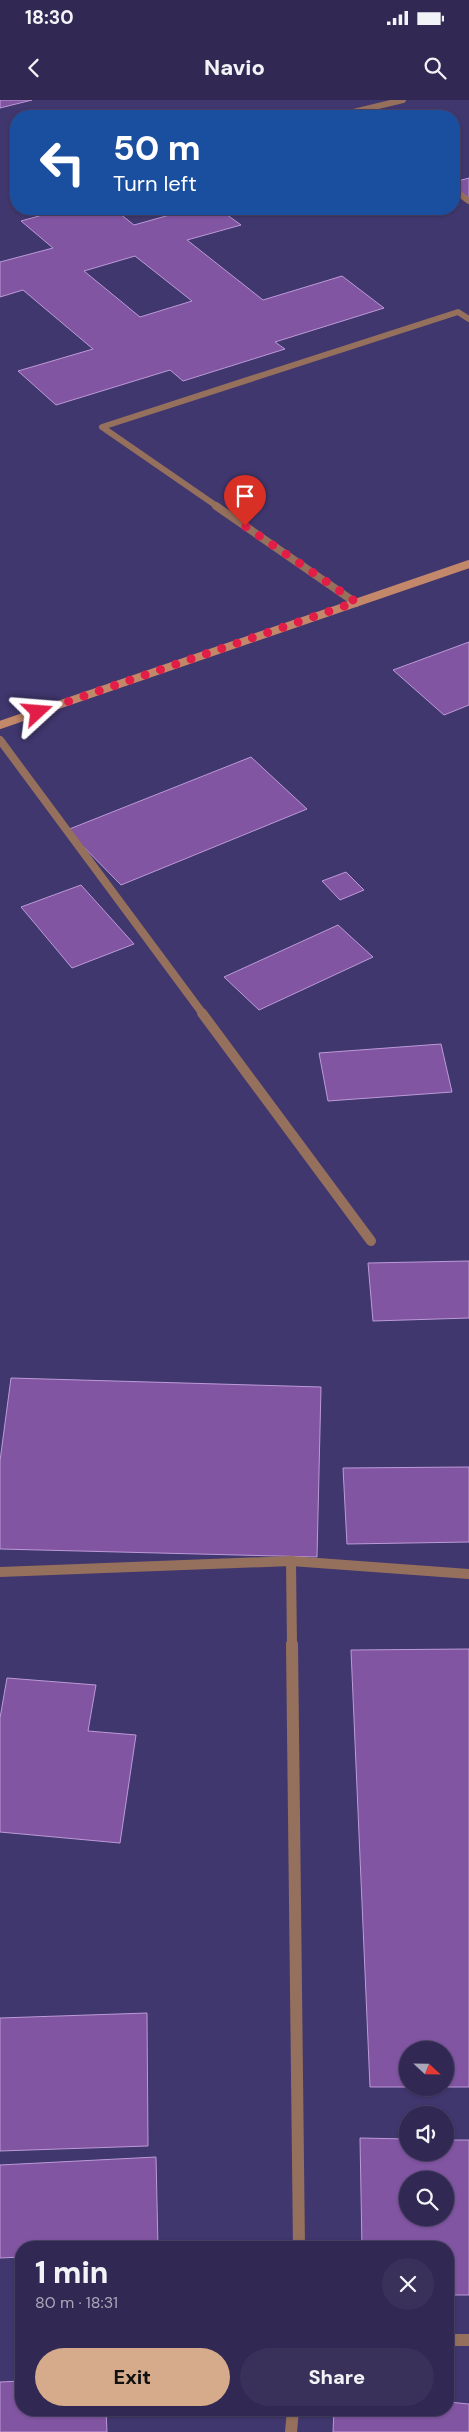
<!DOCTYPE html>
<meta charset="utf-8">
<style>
body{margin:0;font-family:"DM Sans",sans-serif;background:#39315a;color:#f1f3f6;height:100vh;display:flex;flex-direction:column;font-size:19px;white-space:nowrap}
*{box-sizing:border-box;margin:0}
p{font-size:16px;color:#a8a6b8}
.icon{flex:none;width:28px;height:28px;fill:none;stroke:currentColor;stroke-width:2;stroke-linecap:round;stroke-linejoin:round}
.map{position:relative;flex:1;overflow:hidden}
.drawer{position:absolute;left:15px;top:2141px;width:439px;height:175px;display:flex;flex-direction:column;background:#312953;border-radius:20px;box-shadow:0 1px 4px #0004,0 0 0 1px #4c456a}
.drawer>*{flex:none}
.banner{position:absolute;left:10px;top:10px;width:450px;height:105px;border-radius:20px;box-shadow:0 1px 4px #0004,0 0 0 1px #4c456a;background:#1a4fa0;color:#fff;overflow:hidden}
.needle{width:32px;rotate:112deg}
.tools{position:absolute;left:399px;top:1941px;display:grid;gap:10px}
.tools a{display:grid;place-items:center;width:55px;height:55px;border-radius:50%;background:#312953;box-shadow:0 1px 4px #0004,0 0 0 1px #4c456a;font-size:25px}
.pin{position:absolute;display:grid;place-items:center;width:42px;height:42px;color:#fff;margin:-51px -21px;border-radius:50% 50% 50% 0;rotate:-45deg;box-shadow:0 0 5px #0007}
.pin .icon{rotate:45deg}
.me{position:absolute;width:55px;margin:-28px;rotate:71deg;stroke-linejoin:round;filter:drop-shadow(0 0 4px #0008)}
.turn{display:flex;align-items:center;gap:18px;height:105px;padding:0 20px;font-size:22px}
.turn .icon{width:65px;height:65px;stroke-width:2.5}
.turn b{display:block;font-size:35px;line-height:42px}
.round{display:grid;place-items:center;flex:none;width:52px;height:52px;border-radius:26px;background:#39315a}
.summary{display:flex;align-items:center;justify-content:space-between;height:85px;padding:0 20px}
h1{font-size:30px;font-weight:800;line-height:38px}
.primary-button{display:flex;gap:10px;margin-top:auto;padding:10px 20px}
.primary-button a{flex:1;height:58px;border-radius:30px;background:#d6ab8b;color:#111;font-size:20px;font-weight:800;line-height:58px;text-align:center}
.primary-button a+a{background:#39315a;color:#f1f3f6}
.status{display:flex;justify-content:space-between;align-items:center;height:35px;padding:0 25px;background:#312953;direction:ltr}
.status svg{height:14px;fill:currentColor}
header{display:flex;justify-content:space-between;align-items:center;height:65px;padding:0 20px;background:#312953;font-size:22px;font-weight:800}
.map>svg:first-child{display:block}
.building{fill:#8155a2;stroke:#bc9ad7;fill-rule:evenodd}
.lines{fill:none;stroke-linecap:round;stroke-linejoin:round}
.service-far1{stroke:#95705c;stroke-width:6}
.service{stroke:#95705c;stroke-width:8}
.minor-far2{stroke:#95705c;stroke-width:8}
.minor-far1{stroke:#95705c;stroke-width:10}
.minor{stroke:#95705c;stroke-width:12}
.tertiary{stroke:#95705c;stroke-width:10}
.secondary{stroke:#c38869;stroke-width:8}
.route{stroke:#e11d48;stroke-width:9;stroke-dasharray:0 16.2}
</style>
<div class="status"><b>18:30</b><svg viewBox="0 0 49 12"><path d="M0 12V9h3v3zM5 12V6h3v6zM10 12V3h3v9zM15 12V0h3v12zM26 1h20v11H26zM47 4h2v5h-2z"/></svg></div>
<header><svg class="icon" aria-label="back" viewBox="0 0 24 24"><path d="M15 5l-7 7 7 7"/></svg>Navio<svg class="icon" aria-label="search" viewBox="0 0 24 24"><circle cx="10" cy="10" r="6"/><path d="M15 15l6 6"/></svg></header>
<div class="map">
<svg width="469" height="2332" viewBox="0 0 469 2332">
<rect width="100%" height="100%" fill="#41376f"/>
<path class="building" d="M0 0H32L0 8Z
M469 78V98L454 88V82Z
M64 109H114L134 125 191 109H219L241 125 187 140 263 200 342 176 384 208 275 242 285 249 183 281 170 270 56 305 18 271 93 249 23 190 0 197V162L53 148 21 121ZM135 156 192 201 140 217 84 171Z
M469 542V605L444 615 393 570Z
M251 657 307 709 121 785 67 730Z
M346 772 364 790 340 800 322 781Z
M81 785 134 844 72 868 21 807Z
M338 825 373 857 259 910 224 877Z
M441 944 452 992 328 1001 319 953Z
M469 1161V1218L373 1221 368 1163Z
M11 1278 321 1287 317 1457 0 1449V1361Z
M469 1367V1442L347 1444 343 1368Z
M469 1549V1987H445V1950H408V1987H370L351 1550Z
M7 1578 96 1585 88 1631 136 1635 120 1743 0 1732V1618Z
M147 1913 148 2046 0 2051V1918Z
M360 2038 408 2039V2052H445V2040H469V2195H448V2148H362ZM408 2080H445V2118H408Z
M156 2057 158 2148H21V2157L0 2158V2065Z
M21 2281V2310H106L107 2332H0V2282Z
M448 2302 469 2304V2332H333L334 2310H448Z"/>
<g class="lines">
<path class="service-far1" d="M348 16 345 14 403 0
M454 90 469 101
M218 407 102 327 458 212 469 219"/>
<path class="service" d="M216 406 356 503"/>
<path class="minor-far2" d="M0 640 203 914"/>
<path class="minor-far1" d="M202 913 371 1141
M291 1461 292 1546"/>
<path class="minor" d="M292 1544 299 2148
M448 2240H469
M291 2332 293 2310"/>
<path class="tertiary" d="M0 1472 291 1461 469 1474"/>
<path class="secondary" d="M0 625 469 464"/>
</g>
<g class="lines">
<path class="route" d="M38 612 356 502 245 426"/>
</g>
</svg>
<div class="tools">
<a><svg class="needle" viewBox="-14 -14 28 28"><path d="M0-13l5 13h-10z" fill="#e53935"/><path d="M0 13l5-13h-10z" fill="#a8a6b8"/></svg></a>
<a><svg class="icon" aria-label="sound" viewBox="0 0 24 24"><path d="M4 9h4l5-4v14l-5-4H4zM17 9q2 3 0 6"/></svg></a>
<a><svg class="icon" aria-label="search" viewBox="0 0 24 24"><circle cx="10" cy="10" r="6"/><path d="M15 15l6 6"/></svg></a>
</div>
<div class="pin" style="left:245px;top:426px;background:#d93025"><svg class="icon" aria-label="arrive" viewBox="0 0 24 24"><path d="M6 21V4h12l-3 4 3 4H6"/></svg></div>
<svg class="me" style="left:38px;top:612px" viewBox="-20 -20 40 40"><path d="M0-17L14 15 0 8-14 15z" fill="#e11d48" stroke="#fff" stroke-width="4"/></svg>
<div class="banner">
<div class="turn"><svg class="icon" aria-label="left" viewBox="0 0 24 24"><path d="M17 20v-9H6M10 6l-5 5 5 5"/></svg><div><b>50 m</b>Turn left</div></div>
</div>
<section class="drawer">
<div class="summary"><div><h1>1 min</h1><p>80 m · 18:31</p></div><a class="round"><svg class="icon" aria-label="close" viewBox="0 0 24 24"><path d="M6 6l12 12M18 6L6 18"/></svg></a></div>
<div class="primary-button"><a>Exit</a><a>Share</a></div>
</section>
</div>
